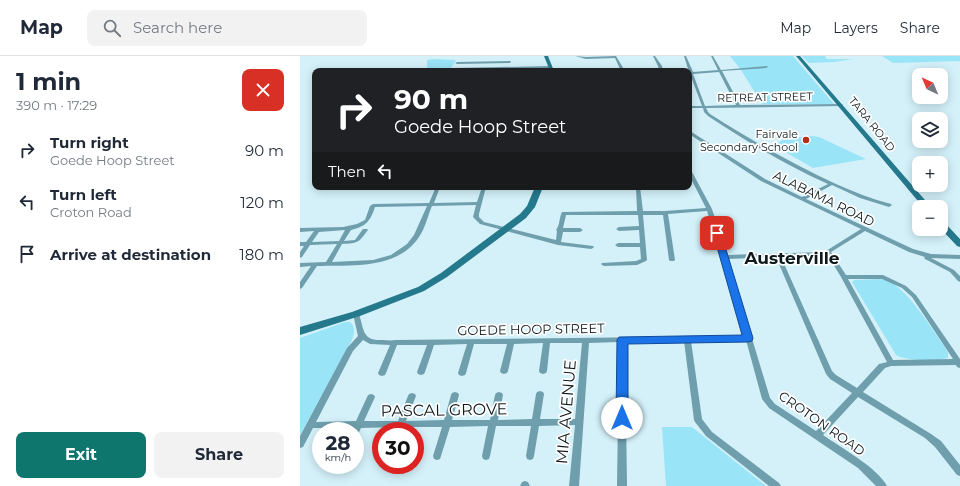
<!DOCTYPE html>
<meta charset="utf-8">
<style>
body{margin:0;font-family:Montserrat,sans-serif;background:#f2f2f3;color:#1f2937;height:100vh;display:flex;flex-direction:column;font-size:15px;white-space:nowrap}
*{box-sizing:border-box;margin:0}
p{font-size:13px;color:#747a83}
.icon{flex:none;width:22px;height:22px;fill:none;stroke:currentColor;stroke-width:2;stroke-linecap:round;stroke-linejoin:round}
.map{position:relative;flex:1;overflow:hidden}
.side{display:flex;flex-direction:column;background:#fff;width:300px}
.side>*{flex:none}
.banner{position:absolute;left:12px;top:12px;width:380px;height:122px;border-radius:8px;box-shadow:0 2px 10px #0003;background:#202124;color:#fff;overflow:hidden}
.needle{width:26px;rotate:316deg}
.controls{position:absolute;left:612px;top:12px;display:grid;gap:8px}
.controls a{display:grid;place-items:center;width:36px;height:36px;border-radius:8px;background:#fff;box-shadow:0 2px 10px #0003;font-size:20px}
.speed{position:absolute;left:12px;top:366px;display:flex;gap:8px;font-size:20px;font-weight:700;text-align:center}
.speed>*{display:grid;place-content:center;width:52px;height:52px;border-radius:50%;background:#fff;box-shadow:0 2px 10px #0003;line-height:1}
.speed small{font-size:10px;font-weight:400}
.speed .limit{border:6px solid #d22;background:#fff;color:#111}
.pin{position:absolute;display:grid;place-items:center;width:34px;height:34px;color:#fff;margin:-17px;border-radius:8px;box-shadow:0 2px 6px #0006}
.me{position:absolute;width:44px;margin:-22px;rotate:0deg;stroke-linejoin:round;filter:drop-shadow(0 0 3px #0008)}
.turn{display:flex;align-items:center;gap:14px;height:84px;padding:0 16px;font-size:18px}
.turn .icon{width:52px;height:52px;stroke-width:2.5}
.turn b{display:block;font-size:28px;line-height:34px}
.then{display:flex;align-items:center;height:38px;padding:0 16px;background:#0003;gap:8px;font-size:15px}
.round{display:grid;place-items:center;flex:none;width:42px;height:42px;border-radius:8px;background:#f2f2f3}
.headline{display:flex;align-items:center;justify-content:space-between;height:68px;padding:0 16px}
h1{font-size:24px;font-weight:700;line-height:30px}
.cta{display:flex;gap:8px;margin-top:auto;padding:8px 16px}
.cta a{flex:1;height:46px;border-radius:8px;background:#0f766e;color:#fff;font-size:16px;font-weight:700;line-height:46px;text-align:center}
.cta a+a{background:#f2f2f3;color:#1f2937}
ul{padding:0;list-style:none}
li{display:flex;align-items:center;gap:12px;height:52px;padding:0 16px}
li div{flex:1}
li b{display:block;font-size:15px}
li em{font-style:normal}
header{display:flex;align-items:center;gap:24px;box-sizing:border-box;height:56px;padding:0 20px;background:#fff;border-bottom:1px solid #e0e1e3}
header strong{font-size:19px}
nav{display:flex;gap:22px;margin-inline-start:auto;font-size:14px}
.search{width:280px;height:36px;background:#f2f2f3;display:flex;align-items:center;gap:10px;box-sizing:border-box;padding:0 14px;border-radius:8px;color:#747a83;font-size:15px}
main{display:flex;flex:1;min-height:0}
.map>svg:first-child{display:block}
.green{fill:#9ae4f8}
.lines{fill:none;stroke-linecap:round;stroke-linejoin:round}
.street{fill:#6f9fac;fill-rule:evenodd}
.secondary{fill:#25798d;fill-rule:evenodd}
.route{fill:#1a73e8;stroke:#114b97}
.poi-dot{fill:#b92e14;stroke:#fff;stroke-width:1.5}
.labels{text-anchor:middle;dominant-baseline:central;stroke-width:3.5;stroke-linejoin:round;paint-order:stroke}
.far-street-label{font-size:11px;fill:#0e191c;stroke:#fff}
.far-poi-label{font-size:11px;fill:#0e191c;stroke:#fff;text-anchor:end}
.street-label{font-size:13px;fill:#0e191c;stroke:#fff}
.near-street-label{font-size:16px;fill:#0e191c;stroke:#fff}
.district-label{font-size:17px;font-weight:bold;fill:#0e191c;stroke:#fff}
</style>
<header>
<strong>Map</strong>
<div class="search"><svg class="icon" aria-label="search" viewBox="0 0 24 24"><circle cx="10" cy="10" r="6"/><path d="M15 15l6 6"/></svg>Search here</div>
<nav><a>Map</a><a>Layers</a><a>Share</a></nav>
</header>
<main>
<section class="side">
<div class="headline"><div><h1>1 min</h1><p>390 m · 17:29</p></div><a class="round" style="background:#d93025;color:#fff"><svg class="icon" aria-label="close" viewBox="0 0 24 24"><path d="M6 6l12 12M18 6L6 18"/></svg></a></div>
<ul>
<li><svg class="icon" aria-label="right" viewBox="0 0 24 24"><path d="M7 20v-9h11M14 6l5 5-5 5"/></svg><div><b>Turn right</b><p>Goede Hoop Street</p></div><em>90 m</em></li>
<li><svg class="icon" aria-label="left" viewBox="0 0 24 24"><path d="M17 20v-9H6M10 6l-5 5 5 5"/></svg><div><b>Turn left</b><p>Croton Road</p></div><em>120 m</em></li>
<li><svg class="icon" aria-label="arrive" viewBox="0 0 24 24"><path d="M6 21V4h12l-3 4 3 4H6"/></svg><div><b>Arrive at destination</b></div><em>180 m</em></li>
</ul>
<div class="cta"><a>Exit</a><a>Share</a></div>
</section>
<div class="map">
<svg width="660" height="430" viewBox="0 0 660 430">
<rect width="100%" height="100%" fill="#d4f1fa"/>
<path class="green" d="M430 0H493L534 48H462L441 14Z
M502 0H525L527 3H553L534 6 509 7Z
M582 0H660V5L593 7Z
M133 3 156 4 151 12 127 13V4Z
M512 80 519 81 566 103 513 112 480 93 476 88 484 83Z
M581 223C605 226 631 273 645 291L648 297V302C638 305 604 305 596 299L552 226 554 224Z
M45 266H50C56 271 54 278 52 284L0 379V282Z
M362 371H392L466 430H366Z"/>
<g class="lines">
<path class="street" d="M275 0 286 1 316 0 325 15H321L315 2 286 3Z
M353 0H355L362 10 363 15H359L358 10Z
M384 0H386L393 16 418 14 411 0H413L421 14 467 10 468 11 466 12 422 15 440 49 542 48 543 49 541 50 406 52 408 56 410 58C451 84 492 108 536 128 554 136 572 143 591 148L592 149 589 151 560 142 532 129 506 143 613 193 631 198 660 199V203L631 202 654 214 660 220V226L658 225 650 216 625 203 624 202 625 201 609 196 565 175 531 196 546 219H583L606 230 616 239 660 303V312L657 311 656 309 591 310 585 312 563 336 631 378 641 385 660 409V420L657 419 635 391 625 382 558 341 523 379C540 391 578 412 587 430H576L558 412 469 352 462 343 446 284 391 285 402 363 412 376 479 427 481 430H469L406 380 395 366 394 364 384 285 325 286 327 430H317L319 286 289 287 279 430H269L275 369 239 370 234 400 233 403 230 404 227 403 226 400 231 370H196L190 400 189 403 186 404 183 403 182 400 188 370 150 371 141 400 140 403 137 404 134 403 133 400 142 371H104L102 375H94L95 371 61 372 58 378 55 379V375H51L53 372H13L3 391 0 392V380L47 292 58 280 53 258 54 256H58L59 258C64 273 62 285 82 284 86 284 91 285 95 284H97L444 280 422 201 407 155 368 158 375 204 374 205H370L369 204 363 159H343L347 204 346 205 337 209 304 210 302 209 301 208 302 207 336 205 341 203 340 191H318L315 189 318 187H340L339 174 319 175 316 173 319 171 339 170 338 159H266L263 172H280L283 174 280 176H263L261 186 293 190 294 191 293 192 291 193 258 189 180 168 173 161 176 149 132 150C128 159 125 173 119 181 97 214 51 209 17 210L2 232 0 233V226L11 210 0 211V207L26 206 37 188 10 189 2 201 0 202V196L4 190H0V186H6L14 175 0 176V172L43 171 57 168 65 164 70 150 73 148 129 147 136 131H140L134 147 177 146 182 131H186L179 158V161L184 166 256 184 257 175 256 174C260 169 259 162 262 156L337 155 336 131H340L343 155H365L406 152 389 119V113L391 114 412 153 427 199 521 196 526 195 561 173 461 125 389 78V75H390L465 123 502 141 528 128C486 109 446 85 408 60L404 56 403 52H389V50H402L390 18H389V16ZM419 16 436 49 405 50 393 18ZM127 150 114 179 107 188 91 199 73 204 32 206 42 188C59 187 58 187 68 174L67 173H63L55 184 44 185 51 174C66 170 70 166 75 151ZM45 174 39 185 12 186 19 176ZM527 198 541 221 587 306 579 308 557 332 536 319 532 315 481 201 521 200ZM476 201 526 318 530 323 552 337 516 375 475 348 470 342 428 203ZM548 223H582L602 232 612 241 653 303 593 304ZM63 284 70 288 90 289 78 317 79 319 82 320 85 319 86 317 97 289H127L117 316 118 318 121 319 124 318 125 316 134 289 167 288 158 317 159 319 162 320 165 319 166 317 174 288H207L200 315 201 317 204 318 207 317 208 315 214 288 243 287 239 315 240 317 243 318 246 317 247 315 250 287H282L275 363H240L244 338 243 336 240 335 237 336 236 338 232 363 198 364 203 339 202 337 199 336 196 337 195 339 190 364H152L159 339 158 337 155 336 152 337 151 339 144 364 106 365 116 340 115 338 112 337 109 338 108 340 98 365H64L75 341 74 339 71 338 68 339 56 365 16 366 53 295Z
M211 5 210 7 157 8 155 7 157 6Z
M252 10V12H251L154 14 152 13 154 12Z
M225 425 228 426 230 430H220L222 426Z"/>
<path class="secondary" d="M244 0H248L254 15H250Z
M496 0H500L631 151H623Z
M235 131H243L235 151 226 162 147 221 124 235 60 260 0 279V271L52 256 118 231 141 217 220 158 227 150Z
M641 166H644L660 183V191L657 190 641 173Z"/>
</g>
<path class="route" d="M414 175H420L421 177 453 282 452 285 448 286 328 288V362L326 365 322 367 318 365 316 362 317 284 319 281 442 279 413 177Z"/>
<circle class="poi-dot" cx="506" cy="84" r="4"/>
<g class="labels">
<g class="far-street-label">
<text transform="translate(465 41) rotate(-1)">RETREAT STREET</text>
<text transform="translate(572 68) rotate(51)">TARA ROAD</text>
</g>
<g class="far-poi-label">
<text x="498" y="78">Fairvale<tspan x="498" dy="13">Secondary School</tspan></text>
</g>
<g class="street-label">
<text transform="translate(524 142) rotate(26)">ALABAMA ROAD</text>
<text transform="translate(231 273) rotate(-1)">GOEDE HOOP STREET</text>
<text transform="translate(522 367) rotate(35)">CROTON ROAD</text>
</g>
<g class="near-street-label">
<text transform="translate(144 354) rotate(-1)">PASCAL GROVE</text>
<text transform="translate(266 356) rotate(-85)">MIA AVENUE</text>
</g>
<g class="district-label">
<text x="492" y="202">Austerville</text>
</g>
</g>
</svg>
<div class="controls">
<a><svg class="needle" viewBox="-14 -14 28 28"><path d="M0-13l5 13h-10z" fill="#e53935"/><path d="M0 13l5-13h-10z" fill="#747a83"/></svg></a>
<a><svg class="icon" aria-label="layers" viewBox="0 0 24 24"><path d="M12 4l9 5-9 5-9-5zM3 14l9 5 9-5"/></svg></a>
<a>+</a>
<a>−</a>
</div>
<div class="speed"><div>28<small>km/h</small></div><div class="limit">30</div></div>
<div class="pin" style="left:417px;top:177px;background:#d93025"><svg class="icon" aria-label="arrive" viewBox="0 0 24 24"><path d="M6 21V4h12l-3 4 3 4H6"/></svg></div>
<svg class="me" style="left:322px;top:362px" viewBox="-20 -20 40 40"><circle r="19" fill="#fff"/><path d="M0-13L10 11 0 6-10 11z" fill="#1a73e8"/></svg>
<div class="banner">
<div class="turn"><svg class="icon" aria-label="right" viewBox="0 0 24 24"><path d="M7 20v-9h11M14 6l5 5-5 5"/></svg><div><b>90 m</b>Goede Hoop Street</div></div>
<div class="then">Then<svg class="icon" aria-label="left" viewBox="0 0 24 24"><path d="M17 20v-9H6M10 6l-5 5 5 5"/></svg></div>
</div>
</div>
</main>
